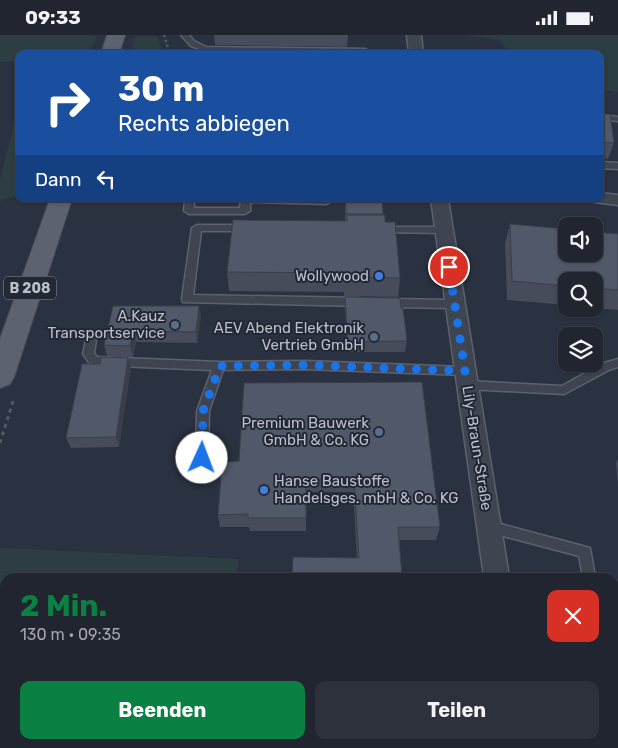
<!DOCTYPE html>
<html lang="de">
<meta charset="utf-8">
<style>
body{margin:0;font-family:Rubik,sans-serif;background:#2d313c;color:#f1f3f6;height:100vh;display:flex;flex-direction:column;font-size:19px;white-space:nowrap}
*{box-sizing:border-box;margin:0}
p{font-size:16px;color:#a2a5ab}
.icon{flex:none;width:28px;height:28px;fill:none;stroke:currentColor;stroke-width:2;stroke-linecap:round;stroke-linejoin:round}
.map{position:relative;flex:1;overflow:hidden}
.drawer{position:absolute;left:0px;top:538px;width:619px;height:176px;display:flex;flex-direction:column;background:#202530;border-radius:15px 15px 0 0;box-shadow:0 1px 4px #0004,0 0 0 1px #3d424c}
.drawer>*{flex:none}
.hud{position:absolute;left:15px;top:15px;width:589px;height:152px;border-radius:10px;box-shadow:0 1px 4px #0004,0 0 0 1px #3d424c;background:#1a4fa0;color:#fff;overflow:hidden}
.fabs{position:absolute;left:558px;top:182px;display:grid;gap:10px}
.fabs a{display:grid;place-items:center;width:45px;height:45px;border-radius:10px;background:#202530;box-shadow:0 1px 4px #0004,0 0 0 1px #3d424c;font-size:25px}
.pin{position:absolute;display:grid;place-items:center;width:42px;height:42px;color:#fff;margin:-21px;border:2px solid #fff;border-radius:50%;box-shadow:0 1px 5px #0007}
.me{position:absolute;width:55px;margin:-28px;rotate:2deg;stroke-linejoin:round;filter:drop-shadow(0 0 4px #0008)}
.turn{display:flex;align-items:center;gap:18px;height:105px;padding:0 20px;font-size:22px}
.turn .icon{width:65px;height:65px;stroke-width:2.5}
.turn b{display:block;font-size:35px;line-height:42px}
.then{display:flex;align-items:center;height:48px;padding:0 20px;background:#0003;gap:10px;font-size:19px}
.round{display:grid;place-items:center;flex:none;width:52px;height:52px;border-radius:10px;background:#2d313c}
.headline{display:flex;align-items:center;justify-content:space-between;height:85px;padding:0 20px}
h1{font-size:30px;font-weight:700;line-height:38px;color:#0b8043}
.action{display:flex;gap:10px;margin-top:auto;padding:10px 20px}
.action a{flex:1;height:58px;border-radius:10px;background:#0b8043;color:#fff;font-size:20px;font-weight:700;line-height:58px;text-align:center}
.action a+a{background:#2d313c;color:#f1f3f6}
.status{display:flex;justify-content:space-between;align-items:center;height:35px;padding:0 25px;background:#202530;direction:ltr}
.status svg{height:14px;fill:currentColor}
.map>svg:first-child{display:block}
.green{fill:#2d3e42}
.water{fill:#424d67}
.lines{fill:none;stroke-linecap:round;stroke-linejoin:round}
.service-casing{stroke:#5c616e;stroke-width:3}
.minor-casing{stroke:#5c616e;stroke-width:3}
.primary-casing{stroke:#484c5a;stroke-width:2}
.path-far1{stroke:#4c5b60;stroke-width:2.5;stroke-dasharray:2.5 2.5;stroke-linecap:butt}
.path{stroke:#4c5b60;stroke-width:3;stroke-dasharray:4 4;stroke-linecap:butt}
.service{fill:#3e4450;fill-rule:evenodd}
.minor{fill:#3e4450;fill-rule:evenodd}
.primary{fill:#5c6270;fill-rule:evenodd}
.wall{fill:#464c5a}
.shaded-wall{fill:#393e4a}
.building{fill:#515869;stroke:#393e4a}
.route{stroke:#1a73e8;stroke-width:9;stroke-dasharray:0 16.2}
.shop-dot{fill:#3f7fe0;stroke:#232836;stroke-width:2}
.service-dot{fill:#5c6f8a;stroke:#232836;stroke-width:2}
.labels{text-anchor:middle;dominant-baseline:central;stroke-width:4;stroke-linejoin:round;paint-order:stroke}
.shield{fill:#232836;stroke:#8d929e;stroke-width:1}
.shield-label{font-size:14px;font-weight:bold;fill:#bbbfca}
.poi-label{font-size:15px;fill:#bbbfca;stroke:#232836;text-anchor:end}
.street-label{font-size:15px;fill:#bbbfca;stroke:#232836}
</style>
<div class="status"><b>09:33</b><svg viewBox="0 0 49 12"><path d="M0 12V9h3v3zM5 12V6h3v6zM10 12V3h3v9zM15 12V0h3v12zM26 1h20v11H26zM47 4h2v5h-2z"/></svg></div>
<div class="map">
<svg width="618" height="713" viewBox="0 0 618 713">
<rect width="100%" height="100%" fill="#2a3140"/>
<path class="green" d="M0 0H97L89 19H19V26L0 27Z
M466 0H618V57L600 54V19H508L501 5Z
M157 1 163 19H130L135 2Z
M19 69V159L0 166V145Z
M0 513 238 524 237 542H5V709H56L55 713H0Z
M148 709H223L222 713H147Z"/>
<path class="water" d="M56 709H148L147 713H55Z"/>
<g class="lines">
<defs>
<path id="service" d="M181 0H189L194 6 206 12 365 14 369 16 365 18 206 16 191 11Z
M600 80 618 82V86L600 84Z
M600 127 618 128V134L600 133Z
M185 164H194V173H240L241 164H335L326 169 250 167V176L245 179H189L184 176Z
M197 190H245L250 193 245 196H201L193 260 360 263 365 267 360 271 183 267 182 264 192 193Z
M381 192H444L449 195 444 198 378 197 376 195Z
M386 264 455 265 460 269 455 273 386 272 381 268Z
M91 301 96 305 94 318 97 322 219 327 305 326 465 332 471 336 465 340 305 334 223 335 209 376 208 423 206 427 202 428 198 427 196 423 197 376 212 335 94 330 90 329 83 319 86 305Z
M618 324V332L609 335 564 359 467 354 463 353 461 350 463 347 467 346 562 351 601 329Z
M489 486 590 513 595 542H583L579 521 484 496 483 492 484 488Z
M614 649 618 650V668L614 667Z"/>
<path id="minor" d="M407 0H421L423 19H409Z
M600 158 618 160V170L594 167 592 164H600Z
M431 164H448L509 542H484Z
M509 709H537V713H509Z"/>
<path id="primary" d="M107 0H125L119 19H101Z
M50 164H72L14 342 10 349 0 353V304Z"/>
</defs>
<use href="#service" class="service-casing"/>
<use href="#minor" class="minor-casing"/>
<use href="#primary" class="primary-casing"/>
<path class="path-far1" d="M164 0 170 19"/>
<path class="path" d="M0 408 14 363"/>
<use href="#service" class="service"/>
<use href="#minor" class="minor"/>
<use href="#primary" class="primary"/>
</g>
<path class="wall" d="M214 0H348L347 12 215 10Z
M600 79 614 108 608 124 600 123Z
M345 164H382L383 180 400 243 398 262 344 261V257L229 256 227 237 345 186Z
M510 189 618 199V275L594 273V246H566V270L507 265 505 209Z
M345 262 401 273 407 306 405 317H347L345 272Z
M113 271 201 282 197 308 136 307 133 322 107 321 104 310Z
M131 333 119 412 71 413 66 403Z
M244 348 440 492 436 505H399L402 542 357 523 353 457H306V496H250L249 492H220L218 480 239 426Z
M618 424V453L616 428Z
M336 709H430L428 713H410Z"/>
<path class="shaded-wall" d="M199 271 201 282 197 308 196 297Z
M133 296 136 307 133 322 130 311Z
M128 323 131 333 119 412 116 402Z"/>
<path class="building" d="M600 79H610L614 108 600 107Z
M346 164H382L383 179H346Z
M347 180H385V187H395L400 243 345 242V238L227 237 233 185 347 186Z
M510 189 566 194V219H594V197L618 199V255L594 253V246H566V251L512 246Z
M345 262 400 263 401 273H403L407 306 348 307Z
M113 271H199L196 297 133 296 130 311 104 310Z
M101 322 128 323 116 402 66 403 82 329H100Z
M422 347 440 492H398L402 542H292L293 522 359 523 354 444H306V483H248V479L218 480 222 427 239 426 244 348Z"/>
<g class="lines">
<path class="route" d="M202 423 203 376 220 331 305 330 465 336 449 232"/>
</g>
<g class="shop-dot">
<circle cx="379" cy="241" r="5"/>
<circle cx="264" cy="455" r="5"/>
</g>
<g class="service-dot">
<circle cx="175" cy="290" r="5"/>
<circle cx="374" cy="302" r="5"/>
<circle cx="379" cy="397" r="5"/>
</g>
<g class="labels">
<rect class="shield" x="4" y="241.5" width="52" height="23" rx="4"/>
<g class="shield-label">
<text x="30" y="253">B 208</text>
</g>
<g class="poi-label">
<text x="369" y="241">Wollywood</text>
<text x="165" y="281">A.Kauz<tspan x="165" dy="17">Transportservice</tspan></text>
<text x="364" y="293">AEV Abend Elektronik<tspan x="364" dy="17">Vertrieb GmbH</tspan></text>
<text x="369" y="388">Premium Bauwerk<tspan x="369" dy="17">GmbH &amp; Co. KG</tspan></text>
<text x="274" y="446" text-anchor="start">Hanse Baustoffe<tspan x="274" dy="17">Handelsges. mbH &amp; Co. KG</tspan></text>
</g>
<g class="street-label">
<text transform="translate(477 413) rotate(81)">Lily-Braun-Straße</text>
</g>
</g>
</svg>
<div class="fabs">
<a><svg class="icon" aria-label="sound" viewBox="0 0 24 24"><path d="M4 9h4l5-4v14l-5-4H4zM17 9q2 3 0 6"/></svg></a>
<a><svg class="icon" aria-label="search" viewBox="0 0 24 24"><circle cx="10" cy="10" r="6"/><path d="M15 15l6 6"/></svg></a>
<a><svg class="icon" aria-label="layers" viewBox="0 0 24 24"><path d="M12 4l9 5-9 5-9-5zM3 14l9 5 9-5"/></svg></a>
</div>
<div class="pin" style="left:449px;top:232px;background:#d93025"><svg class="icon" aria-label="arrive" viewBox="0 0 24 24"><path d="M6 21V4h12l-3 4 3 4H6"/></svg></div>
<svg class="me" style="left:202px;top:423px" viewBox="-20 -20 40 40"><circle r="19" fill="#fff"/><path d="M0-13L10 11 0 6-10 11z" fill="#1a73e8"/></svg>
<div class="hud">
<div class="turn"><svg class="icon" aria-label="right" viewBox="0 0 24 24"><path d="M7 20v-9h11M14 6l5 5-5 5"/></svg><div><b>30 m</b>Rechts abbiegen</div></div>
<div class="then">Dann<svg class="icon" aria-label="left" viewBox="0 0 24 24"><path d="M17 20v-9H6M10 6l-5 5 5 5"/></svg></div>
</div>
<section class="drawer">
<div class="headline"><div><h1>2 Min.</h1><p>130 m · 09:35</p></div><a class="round" style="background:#d93025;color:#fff"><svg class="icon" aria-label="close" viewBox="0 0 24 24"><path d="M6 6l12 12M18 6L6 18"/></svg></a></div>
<div class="action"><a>Beenden</a><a>Teilen</a></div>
</section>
</div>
